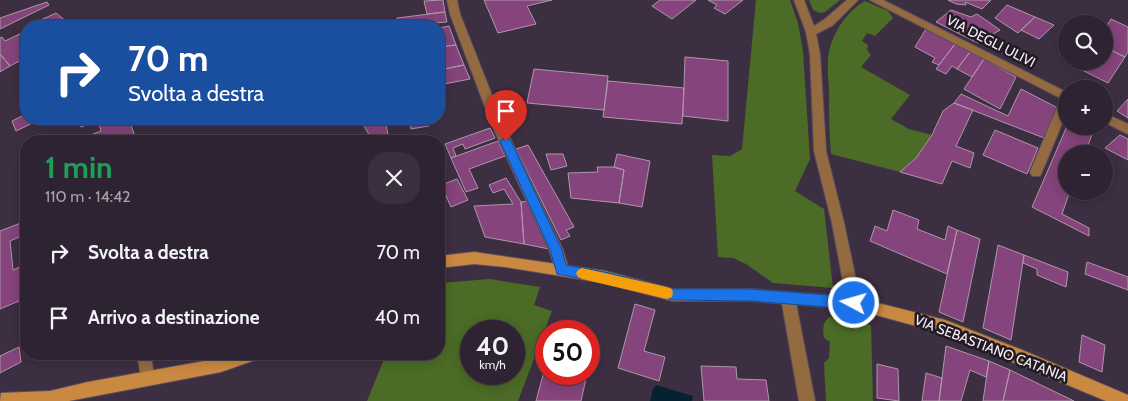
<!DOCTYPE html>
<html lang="it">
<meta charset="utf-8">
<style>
body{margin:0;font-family:Cabin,sans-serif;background:#3a2f3e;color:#f1f3f6;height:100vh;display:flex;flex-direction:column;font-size:19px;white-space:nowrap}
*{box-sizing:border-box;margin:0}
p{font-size:16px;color:#a7a4ac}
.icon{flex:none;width:28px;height:28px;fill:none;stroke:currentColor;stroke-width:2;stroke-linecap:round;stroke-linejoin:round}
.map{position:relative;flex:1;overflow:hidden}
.drawer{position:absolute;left:20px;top:135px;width:425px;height:225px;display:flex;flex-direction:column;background:#2e2332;border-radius:20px;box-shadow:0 2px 12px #0003,0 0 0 1px #49404d}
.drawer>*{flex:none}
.guide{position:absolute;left:20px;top:20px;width:425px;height:105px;border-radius:20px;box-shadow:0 2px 12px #0003,0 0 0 1px #49404d;background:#1a4fa0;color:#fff;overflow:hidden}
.tools{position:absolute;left:1058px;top:15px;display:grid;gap:10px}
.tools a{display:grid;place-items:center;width:55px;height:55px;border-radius:50%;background:#2e2332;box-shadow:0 2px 12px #0003,0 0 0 1px #49404d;font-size:25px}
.speed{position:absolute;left:460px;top:320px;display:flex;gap:10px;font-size:25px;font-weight:700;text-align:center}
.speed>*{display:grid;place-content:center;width:65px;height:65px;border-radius:50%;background:#2e2332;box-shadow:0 2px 12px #0003,0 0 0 1px #49404d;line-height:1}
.speed small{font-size:12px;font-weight:400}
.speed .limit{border:8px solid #d22;background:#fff;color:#111}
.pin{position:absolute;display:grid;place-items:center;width:42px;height:42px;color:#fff;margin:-51px -21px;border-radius:50% 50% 50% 0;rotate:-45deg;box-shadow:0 0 5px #0007}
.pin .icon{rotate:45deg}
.me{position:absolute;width:55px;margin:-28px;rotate:276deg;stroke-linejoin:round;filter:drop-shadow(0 0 4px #0008)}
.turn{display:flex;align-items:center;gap:18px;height:105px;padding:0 25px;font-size:22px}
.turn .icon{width:65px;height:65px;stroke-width:2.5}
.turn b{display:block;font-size:35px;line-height:42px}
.round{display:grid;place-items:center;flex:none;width:52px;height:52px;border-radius:20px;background:#3a2f3e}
.overview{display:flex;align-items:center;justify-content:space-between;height:85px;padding:0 25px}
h1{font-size:30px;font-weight:700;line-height:38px;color:#1e9e55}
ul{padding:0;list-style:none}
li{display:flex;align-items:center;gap:15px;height:65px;padding:0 25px}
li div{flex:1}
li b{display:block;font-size:19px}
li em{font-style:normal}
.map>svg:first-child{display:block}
.green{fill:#4b6b26;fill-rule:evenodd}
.water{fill:#062132}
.building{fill:#85447b;stroke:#ae97a9}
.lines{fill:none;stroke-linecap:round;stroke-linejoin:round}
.lane-casing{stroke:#5b4d5f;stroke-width:2}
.street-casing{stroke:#5b4d5f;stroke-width:2}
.secondary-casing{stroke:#5b4d5f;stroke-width:2}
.lane{fill:#946b41;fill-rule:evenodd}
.street{fill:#946b41;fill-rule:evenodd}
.secondary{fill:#ca8940;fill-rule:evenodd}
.route{fill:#1a73e8;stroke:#114b97}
.slow{fill:#f59e0b}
.labels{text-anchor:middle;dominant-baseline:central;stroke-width:5;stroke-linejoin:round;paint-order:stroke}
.street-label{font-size:14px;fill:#f6edf9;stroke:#201a22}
</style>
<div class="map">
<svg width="1128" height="401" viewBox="0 0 1128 401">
<rect width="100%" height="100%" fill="#3d2f42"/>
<path class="green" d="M756 0H790L798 23 803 51 810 159 795 191 824 209 833 288 773 283 746 264 733 258 718 257 712 155 730 156 742 149Z
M809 0H840L825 12 820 13 813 10Z
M865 1 888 11 893 18 875 36 867 33 862 41 868 45 867 50 871 55 861 67 910 95 891 119 909 129 932 135 916 158 900 172 831 154C829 134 829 113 829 93 829 82 827 72 828 62 828 39 845 12 865 1Z
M490 279 540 287 534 305 552 311 518 401H367L386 354H439V283ZM514 331V374H471V331Z
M829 317 871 325 873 401H826L824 363 829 358 830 342 824 338C823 329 822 324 829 317Z"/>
<path class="water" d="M656 385 693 396 692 401H650L653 389Z"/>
<path class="building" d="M443 0 445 12 427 14 424 1Z
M484 0H552L527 6 536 24 498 33Z
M660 0H696L672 19 652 6Z
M708 0H743L725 14 714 8 717 5Z
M948 0H991L982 9 965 2 966 5 956 4Z
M47 2 49 5 0 29V18Z
M1007 5 1035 17 1018 33 995 18Z
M951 10 971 17 977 14 1000 30 978 43 936 22Z
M445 12 447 22 398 26 397 18Z
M56 13 72 26H34L32 24Z
M1035 17 1054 25 1039 39 1021 30Z
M1111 19 1128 27V52L1125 57 1104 47V30Z
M449 26 456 45 439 47V28Z
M926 29 955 44 939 65 932 62 935 58 915 47Z
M26 31V62L23 59 10 66 0 54V38L2 37 5 41Z
M955 44 970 52 957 69 952 66 946 74 936 69Z
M456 45 464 65 439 70V47Z
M1104 47 1125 57 1108 83 1078 68 1082 61H1104Z
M970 52 984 59 972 77 957 69Z
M0 54 10 66 0 72Z
M685 57 728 61V121L683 116Z
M984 59 1016 77 1000 109 964 89Z
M464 65 470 79 439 85V70Z
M534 69 608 76 604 110 527 103Z
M608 81 684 88 682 124 603 117Z
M1021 89 1058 108 1044 138 954 103 961 94 1008 116Z
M1128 99V118L1117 111Z
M954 103 973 110 956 146 974 153 970 168 952 161 942 184 900 172 916 158 932 135 943 111Z
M26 114V119H41L16 131 12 121Z
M79 119H101L81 127Z
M101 119H120L121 122 129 119 134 134 116 141H95L93 134 101 131 98 120Z
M344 119H402L386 124 388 135 372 140 360 119 346 124Z
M409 119H426L429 126 411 129Z
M1067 126H1095L1085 154H1066V191H1070L1062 214 1089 228V236L1032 207Z
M490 128 495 138 465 149 463 144 453 148 456 156 451 158 445 144Z
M995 130 1038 148 1027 174 983 155Z
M134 134 136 141H116Z
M1120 135 1128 139V160L1105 148Z
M498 141 505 156 469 169 478 188 466 192 451 158Z
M528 145 574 227 566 230 570 236 561 240 516 149Z
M546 154H563L567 166 551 170Z
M617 154 650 161 642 207 619 203 624 170 614 167Z
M597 167H614L624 170 619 203 571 198 568 173 598 172Z
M506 178 521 202 524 244 485 237 474 206 513 204 504 189 493 193 489 185Z
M457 179 468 200 451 207 441 185Z
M528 201 549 249 524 244 521 202Z
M893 210 919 220 917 229 945 240 948 226 957 230 947 274 870 241 875 226 887 231Z
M26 221V234L10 241 13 270 22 266 21 256 26 254V301V298L0 309V231Z
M957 230 980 239 963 322 939 312Z
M998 245 1024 255 1011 340 983 328Z
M1024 255 1068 272 1066 287 1037 275V269L1023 263Z
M1087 262 1128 277V290L1085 274Z
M635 304 655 310 644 351 665 357 659 381 618 368Z
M1082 335 1105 345 1102 372 1079 362Z
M946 346 989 361 986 377 970 370 961 401H939Z
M19 347 21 362 0 373V356Z
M989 361 1010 370 1003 401H983Z
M546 364V374H587L581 401H536Z
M877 364 898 369 899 401 877 398Z
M701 366 736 367 737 379 766 380 769 401H704Z
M1010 370 1074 401H1003Z
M926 373 942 378 939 401H922Z"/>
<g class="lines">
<defs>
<path id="lane" d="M447 0H457L460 14 503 123 563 250 569 270 567 274 562 276 557 274 549 250 491 123 450 14Z
M1066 97V114L1042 172 1040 176H1032L1030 172 1060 101Z"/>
<path id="street" d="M794 0H804L814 26 825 19 847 0H858L833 25 816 34 820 54 826 151 844 223 861 303 859 308 854 309 849 308 847 303 832 223 814 151 810 54 806 32Z
M870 0H883L1066 92V101Z
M1104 113 1128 124V134L1104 122Z
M788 292 793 293 795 298 815 401H799L781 298 783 293Z
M137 354H151L154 378 152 383 147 385 142 383Z"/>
<path id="secondary" d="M474 252 605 271 673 289H750L854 297 945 320 1022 350 1128 395V401H1106L945 334 854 309 750 301H673L605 283 505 267 474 264 439 268V256Z
M233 354H260L258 359 221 372 69 401H0L1 393 50 391 88 382 221 358Z"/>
</defs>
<use href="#lane" class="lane-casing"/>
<use href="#street" class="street-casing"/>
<use href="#secondary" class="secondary-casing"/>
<use href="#lane" class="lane"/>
<use href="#street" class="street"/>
<use href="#secondary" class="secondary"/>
</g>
<path class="route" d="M506 137 511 141 562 250 566 265 605 272 673 289H750L854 297 858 299 860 303 858 307 854 309 750 301 673 300 605 283 557 274 550 250 500 141Z"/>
<path class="slow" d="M582 268 667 287 672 289 673 293 672 297 667 299 582 279 578 277 576 273 578 270Z"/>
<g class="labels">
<g class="street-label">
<text transform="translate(991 41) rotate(27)">VIA DEGLI ULIVI</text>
<text transform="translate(991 348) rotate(21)">VIA SEBASTIANO CATANIA</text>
</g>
</g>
</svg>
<div class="tools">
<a><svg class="icon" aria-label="search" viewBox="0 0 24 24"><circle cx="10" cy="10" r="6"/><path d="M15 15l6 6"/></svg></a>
<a>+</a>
<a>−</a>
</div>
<div class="speed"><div>40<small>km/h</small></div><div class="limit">50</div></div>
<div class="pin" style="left:506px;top:141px;background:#d93025"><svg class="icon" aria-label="arrive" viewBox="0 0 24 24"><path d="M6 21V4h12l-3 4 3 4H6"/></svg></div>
<svg class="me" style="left:854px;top:303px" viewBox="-20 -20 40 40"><circle r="17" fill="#1a73e8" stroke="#fff" stroke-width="3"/><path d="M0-11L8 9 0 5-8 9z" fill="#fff"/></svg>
<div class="guide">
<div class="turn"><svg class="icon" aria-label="right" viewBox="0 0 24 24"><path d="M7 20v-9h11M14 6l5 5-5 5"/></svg><div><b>70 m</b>Svolta a destra</div></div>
</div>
<section class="drawer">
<div class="overview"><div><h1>1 min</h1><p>110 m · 14:42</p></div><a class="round"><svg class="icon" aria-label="close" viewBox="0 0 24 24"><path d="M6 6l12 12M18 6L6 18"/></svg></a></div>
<ul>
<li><svg class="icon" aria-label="right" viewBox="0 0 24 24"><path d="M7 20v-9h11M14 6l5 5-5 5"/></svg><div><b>Svolta a destra</b></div><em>70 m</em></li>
<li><svg class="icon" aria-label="arrive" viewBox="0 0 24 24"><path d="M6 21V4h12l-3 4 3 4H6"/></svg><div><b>Arrivo a destinazione</b></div><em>40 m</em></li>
</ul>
</section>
</div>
